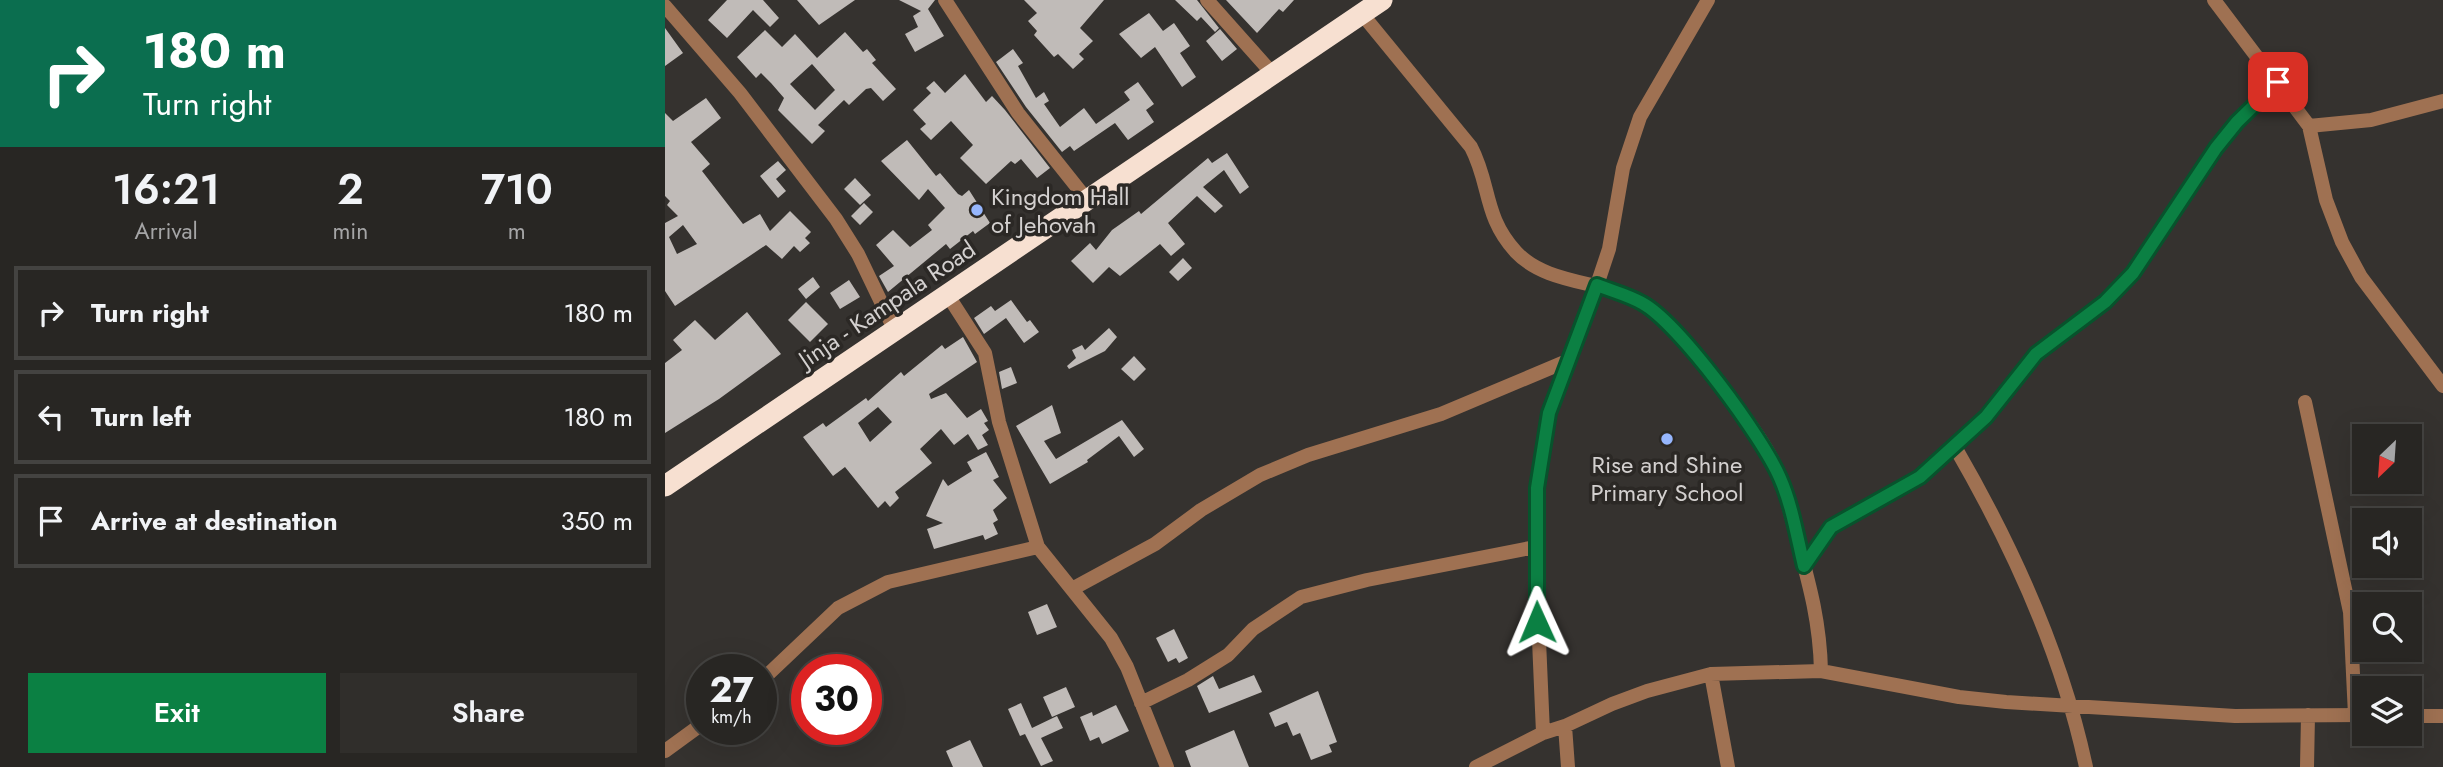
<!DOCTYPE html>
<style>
body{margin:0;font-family:Jost,sans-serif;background:#302e2b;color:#f1f3f6;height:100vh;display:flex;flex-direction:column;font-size:26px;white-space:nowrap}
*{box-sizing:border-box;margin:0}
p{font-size:23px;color:#a5a5a6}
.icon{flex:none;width:38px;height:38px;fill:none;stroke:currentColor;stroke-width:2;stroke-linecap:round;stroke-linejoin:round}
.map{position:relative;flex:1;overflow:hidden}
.drawer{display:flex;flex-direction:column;background:#282623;width:665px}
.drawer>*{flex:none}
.hud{background:#0b6e4f;color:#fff;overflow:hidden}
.needle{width:46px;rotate:205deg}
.tools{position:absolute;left:1687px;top:424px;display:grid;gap:14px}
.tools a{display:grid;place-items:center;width:70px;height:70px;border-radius:0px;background:#282623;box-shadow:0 7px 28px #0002,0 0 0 2px #444341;font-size:35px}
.speed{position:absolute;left:21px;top:654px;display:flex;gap:14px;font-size:35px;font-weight:700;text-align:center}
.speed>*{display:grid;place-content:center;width:91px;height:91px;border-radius:50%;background:#282623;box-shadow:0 7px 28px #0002,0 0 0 2px #444341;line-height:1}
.speed small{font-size:18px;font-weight:400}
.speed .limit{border:10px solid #d22;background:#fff;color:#111}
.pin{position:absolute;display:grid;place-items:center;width:60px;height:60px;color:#fff;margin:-30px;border-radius:14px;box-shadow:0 4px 10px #0006}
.me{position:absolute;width:77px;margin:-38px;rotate:359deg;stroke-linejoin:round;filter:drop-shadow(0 0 5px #0008)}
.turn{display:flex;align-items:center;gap:24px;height:147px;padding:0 28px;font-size:32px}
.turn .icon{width:91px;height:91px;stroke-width:2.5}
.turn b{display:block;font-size:49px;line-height:60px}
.eta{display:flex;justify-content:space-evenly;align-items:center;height:119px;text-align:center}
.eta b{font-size:42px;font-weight:600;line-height:49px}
.action{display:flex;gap:14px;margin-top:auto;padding:14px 28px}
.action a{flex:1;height:80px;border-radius:0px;background:#0b8043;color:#fff;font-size:28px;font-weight:600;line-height:80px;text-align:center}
.action a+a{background:#302e2b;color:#f1f3f6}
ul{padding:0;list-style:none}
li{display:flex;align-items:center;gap:21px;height:94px;margin:0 14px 10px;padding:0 14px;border:4px solid #444341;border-radius:0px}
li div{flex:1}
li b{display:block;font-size:26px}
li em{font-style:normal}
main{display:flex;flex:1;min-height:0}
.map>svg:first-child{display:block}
.building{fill:#c0bbb8;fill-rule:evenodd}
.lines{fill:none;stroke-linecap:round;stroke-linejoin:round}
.minor{stroke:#9f7152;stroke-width:14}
.highway{stroke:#f7e0d1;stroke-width:21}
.route-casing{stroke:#07532c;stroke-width:18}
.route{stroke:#0b8043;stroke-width:12}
.poi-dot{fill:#96b6fd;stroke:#2b2825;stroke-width:2.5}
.labels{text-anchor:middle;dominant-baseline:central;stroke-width:7;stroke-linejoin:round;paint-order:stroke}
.poi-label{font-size:24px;fill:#d3d0cf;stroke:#2b2825;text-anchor:start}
.street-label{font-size:24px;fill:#d3d0cf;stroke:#2b2825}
</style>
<main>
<section class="drawer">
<div class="hud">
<div class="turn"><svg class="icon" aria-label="right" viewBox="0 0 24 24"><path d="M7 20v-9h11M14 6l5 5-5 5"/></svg><div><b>180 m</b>Turn right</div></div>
</div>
<div class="eta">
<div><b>16:21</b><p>Arrival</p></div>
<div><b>2</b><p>min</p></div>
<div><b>710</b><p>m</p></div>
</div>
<ul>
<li><svg class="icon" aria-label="right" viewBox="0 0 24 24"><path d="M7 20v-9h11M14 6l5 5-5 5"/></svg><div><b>Turn right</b></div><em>180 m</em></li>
<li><svg class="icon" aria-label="left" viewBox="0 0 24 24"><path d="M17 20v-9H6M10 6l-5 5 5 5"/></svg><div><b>Turn left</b></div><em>180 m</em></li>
<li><svg class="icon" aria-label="arrive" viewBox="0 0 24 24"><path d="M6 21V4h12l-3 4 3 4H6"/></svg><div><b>Arrive at destination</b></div><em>350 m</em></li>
</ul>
<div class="action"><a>Exit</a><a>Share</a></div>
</section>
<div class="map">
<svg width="1778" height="767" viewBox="0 0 1778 767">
<rect width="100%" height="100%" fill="#35322f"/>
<path class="building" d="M62 0H98L114 18 105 27 88 10 62 38 43 20Z
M132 0H190L154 25Z
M234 0H270L263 9 279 36 250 52 240 34 253 27 248 16 256 11Z
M359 0H439L415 28 428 41 414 54 419 59 408 69 393 54 389 57 369 35 372 31 363 21 372 13Z
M510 0H532L554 28 550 32 536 17 532 21Z
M561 0H629L618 12 614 9 592 33Z
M484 13 498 31 509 23 525 46 515 53 531 77 517 87 490 47 476 58 454 34Z
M0 28 18 53 0 66Z
M555 29 572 49 557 61 541 41Z
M100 30 117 47 130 34 152 58 180 32 198 52 202 49 211 60 207 63 231 89 218 101 206 88 201 89 184 105 179 100 153 125 160 131 147 144 113 110 119 98 106 83 96 73 91 78 72 57ZM147 64 170 90 150 110 125 84Z
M348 49 358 63 353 66 371 98 379 92 384 101 379 104 395 127 419 108 431 124 465 100 459 92 473 82 489 104 481 110 489 122 463 140 450 123 409 151 405 146 397 152 361 107 331 62Z
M300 74 321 102 327 96 340 110 385 168 372 178 356 159 350 164 346 161 321 184 295 158 308 145 286 121 266 140 255 129 261 124 248 110 266 93 261 88 269 81 280 93Z
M41 98 56 118 26 142 45 164 37 171 78 224 95 214 105 231 125 211 146 232 140 238 145 243 135 252 129 246 117 259 101 245 10 306 0 291V223L13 216 2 205 5 201 0 196V113L8 121ZM18 225 32 244 12 254 4 237Z
M242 140 271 176 275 173 293 194 297 196 304 190 325 223 310 234 308 231 285 249 281 244 223 292 214 276 229 266 211 245 228 230 245 247 267 230 263 225 280 208 263 189 254 200 216 161Z
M562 153 584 187 575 194 559 170 538 187 558 206 550 213 532 196 503 223 520 244 506 256 495 244 455 276 444 267 428 283 406 261 425 243 431 250 447 230 474 211 476 214 543 158 547 163Z
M113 161 121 170 111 179 121 191 113 198 95 176Z
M190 178 206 195 195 205 179 189Z
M199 203 208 212 195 225 186 216Z
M518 258 527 268 513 281 504 272Z
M148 277 155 287 141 299 133 289Z
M184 280 195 297 175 309 165 293Z
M346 300 362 322 365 320 374 332 359 343 341 318 319 334 309 318 326 306 330 311Z
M141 302 163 324 145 342 123 320Z
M82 312 116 354 54 399 0 433V363L17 350 8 340 30 320 50 340Z
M444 328 452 337 440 351 404 369 402 366 411 358 407 350 417 345 420 350Z
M298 337 312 362 264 394 266 399 281 393 302 418 316 409 323 421 319 423 324 430 317 435 323 445 313 450 303 434 289 445 276 429 255 449 267 463 230 492 234 498 225 507 220 501 213 508 180 467 168 476 138 437 158 423 161 427 201 398 203 401 236 372 239 376 277 345 280 349ZM213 407 227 422 205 442 193 423Z
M469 356 481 369 469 381 456 369Z
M346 367 352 383 337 389 334 372Z
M387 405 396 433 379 441 391 459 457 420 479 449 469 457 454 436 422 460 423 462 385 484 351 426Z
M321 452 334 477 328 480 342 498 328 510 333 520 328 523 333 534 320 540 318 535 269 549 262 529 278 523 261 516 278 479 283 486 307 471 302 462Z
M382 604 392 627 372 635 363 612Z
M509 629 523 658 514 663 511 658 503 662 491 638Z
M589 675 597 692 544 713 532 686 548 676 554 689Z
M401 687 410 707 387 717 378 697Z
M653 691 672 742 664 745 667 752 646 760 635 733 628 736 622 722 610 727 604 713Z
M356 703 367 728 392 716 398 728 376 738 388 761 376 766 360 734 355 736 343 709Z
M451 705 464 731 437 744 434 737 425 741 415 717 427 712 428 716Z
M569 730 584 767H526L520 751Z
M305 740 318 767H288L281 751Z"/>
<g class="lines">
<path class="minor" d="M280 0 353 113 423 201
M542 0 607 73
M1549 0 1644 126 1661 200 1677 242 1696 277 1778 386
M0 6 75 93 171 219 193 254 230 331
M697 14 806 147C826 185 818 216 851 252 883 286 940 280 979 303 999 316 1015 339 1031 356 1055 384 1090 427 1107 459 1119 483 1124 509 1131 535 1144 583 1155 621 1156 671
M1644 126 1706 120 1778 101
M282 294 320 353 334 422 373 547 446 638 462 667 502 767
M1640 402 1685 612 1690 715
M1290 447C1348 547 1397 654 1421 767
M1139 566 1166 527 1255 477 1321 417 1371 354 1440 302 1468 273 1551 148 1572 122 1613 82
M407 589 490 544 536 510 595 475 643 455 776 414 902 361
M1046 674 1063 767
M96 681 173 608 223 582 373 547
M476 703 523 680 563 655 588 629 636 597 702 580 870 547
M1745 716H1778
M900 726 903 767
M878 733 870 547 872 489 885 413 932 285 944 249 958 168 975 117 1043 0
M0 751 37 724
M811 767 878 733 900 726 947 704 982 691 1046 674 1156 671 1294 697 1341 702 1570 716 1699 715
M1642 767 1643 715"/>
<path class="highway" d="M0 486 717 0"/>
</g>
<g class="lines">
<defs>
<path id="route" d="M872 622V488L884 413 932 285C947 291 963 295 977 303 1014 323 1098 438 1115 478 1127 505 1132 537 1139 566L1166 527 1255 477 1321 417 1371 354 1440 302 1468 273 1551 148 1572 122 1613 82"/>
</defs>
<use href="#route" class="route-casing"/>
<use href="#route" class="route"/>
</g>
<g class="poi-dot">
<circle cx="312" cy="210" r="7"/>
<circle cx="1002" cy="439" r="7"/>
</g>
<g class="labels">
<g class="poi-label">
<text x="326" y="196">Kingdom Hall<tspan x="326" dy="28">of Jehovah</tspan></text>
<text x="1002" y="464" text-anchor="middle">Rise and Shine<tspan x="1002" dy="28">Primary School</tspan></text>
</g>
<g class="street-label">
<text transform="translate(222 304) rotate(-34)">Jinja - Kampala Road</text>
</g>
</g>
</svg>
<div class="tools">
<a><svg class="needle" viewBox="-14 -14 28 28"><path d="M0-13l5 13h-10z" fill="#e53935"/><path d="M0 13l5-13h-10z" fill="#a5a5a6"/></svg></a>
<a><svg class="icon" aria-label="sound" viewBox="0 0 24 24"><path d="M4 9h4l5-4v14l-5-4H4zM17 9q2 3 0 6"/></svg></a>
<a><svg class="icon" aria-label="search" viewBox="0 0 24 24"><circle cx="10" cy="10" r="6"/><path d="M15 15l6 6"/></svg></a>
<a><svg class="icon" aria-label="layers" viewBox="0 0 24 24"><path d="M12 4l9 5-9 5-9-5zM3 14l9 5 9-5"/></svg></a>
</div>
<div class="speed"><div>27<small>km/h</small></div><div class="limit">30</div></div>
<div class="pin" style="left:1613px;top:82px;background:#d93025"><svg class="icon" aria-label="arrive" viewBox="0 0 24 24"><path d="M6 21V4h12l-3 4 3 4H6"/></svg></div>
<svg class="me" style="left:872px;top:622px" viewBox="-20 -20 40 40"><path d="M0-17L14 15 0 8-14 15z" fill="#0b8043" stroke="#fff" stroke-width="4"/></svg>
</div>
</main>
